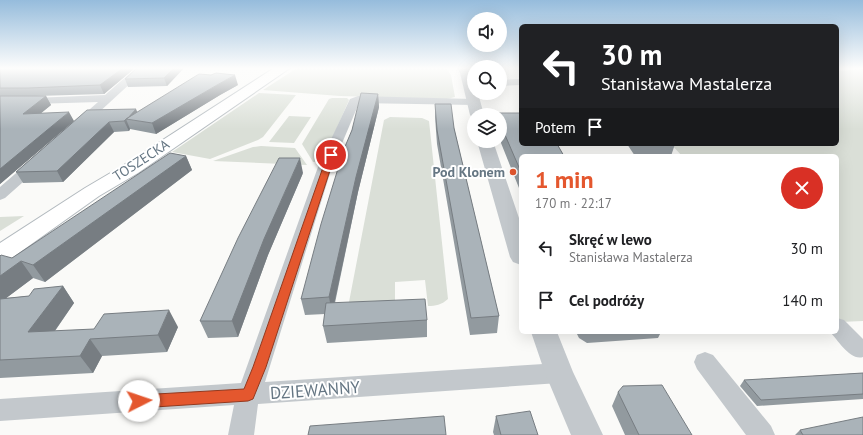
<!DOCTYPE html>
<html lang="pl">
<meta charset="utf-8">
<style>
body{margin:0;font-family:"PT Sans",sans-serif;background:#f2f2f2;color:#202124;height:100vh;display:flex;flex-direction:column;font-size:15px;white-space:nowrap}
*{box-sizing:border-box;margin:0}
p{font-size:13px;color:#757577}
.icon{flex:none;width:22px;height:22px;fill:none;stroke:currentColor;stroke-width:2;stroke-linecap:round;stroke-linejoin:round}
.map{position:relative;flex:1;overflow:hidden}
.details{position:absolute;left:519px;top:154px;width:320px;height:180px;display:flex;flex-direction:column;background:#fff;border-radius:6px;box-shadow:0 4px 16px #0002}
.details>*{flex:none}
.hud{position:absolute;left:519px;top:24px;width:320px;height:122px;border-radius:6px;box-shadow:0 4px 16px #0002;background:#202124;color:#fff;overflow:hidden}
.fabs{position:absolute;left:467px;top:12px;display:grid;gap:8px}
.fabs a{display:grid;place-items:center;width:40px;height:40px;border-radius:50%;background:#fff;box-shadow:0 4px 16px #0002;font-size:20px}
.pin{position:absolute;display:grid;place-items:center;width:34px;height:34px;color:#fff;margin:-17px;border:2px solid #fff;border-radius:50%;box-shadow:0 1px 4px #0007}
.me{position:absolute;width:44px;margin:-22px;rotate:86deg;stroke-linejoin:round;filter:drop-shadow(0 0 3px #0008)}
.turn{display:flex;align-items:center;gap:14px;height:84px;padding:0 16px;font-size:18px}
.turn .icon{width:52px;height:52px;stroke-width:2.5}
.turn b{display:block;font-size:28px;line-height:34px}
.then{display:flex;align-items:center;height:38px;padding:0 16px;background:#0003;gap:8px;font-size:15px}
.round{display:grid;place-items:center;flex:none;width:42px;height:42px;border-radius:21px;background:#f2f2f2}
.head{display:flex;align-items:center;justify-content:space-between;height:68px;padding:0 16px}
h1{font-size:24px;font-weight:700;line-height:30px;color:#e4572e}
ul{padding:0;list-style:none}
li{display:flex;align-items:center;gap:12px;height:52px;padding:0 16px}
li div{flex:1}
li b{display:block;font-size:15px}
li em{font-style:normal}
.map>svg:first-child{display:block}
.green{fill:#dadfd7}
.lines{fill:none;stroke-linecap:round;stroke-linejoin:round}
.secondary-casing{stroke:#b3babf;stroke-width:2}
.minor{fill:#c3c8cc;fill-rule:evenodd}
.tertiary{fill:#c3c8cc;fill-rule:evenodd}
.secondary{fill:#fff;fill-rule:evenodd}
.wall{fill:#929a9f}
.shaded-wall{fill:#777d82}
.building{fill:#aab3b9;stroke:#777d82}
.route{fill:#e4572e;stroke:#94391e}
.poi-dot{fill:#e4572e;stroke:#fff;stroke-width:1.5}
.labels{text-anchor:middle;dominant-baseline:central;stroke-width:4;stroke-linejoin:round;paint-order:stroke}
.street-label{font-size:14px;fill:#657683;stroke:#fff}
.poi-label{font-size:14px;font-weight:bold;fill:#657683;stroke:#fff;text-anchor:end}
.near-street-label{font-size:17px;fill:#657683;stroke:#fff}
</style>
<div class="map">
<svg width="863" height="435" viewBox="0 0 863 435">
<rect width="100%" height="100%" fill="#fafaf8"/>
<path class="green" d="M297 68H446L451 75 455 97 447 99 340 96 263 90Z
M863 69V321L840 322 837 319V156H682L671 144H837V71Z
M259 93 296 95 263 137 258 140 210 159 172 152Z
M332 98H347L349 100 322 162H313L302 144 329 99Z
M289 116 311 117 294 143 269 142Z
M390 117 422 118 429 121 448 299C441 305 436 306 428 306L425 280 395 282V308L349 302 384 120Z
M261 146 295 148 307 165 213 161 253 147Z
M24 216 0 231V217Z"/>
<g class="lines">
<defs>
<path id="secondary" d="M274 68H290L138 173 99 196 9 260 0 262V243L85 188 124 165Z"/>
</defs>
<use href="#secondary" class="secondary-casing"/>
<path class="minor" d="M136 68H147L83 127H75L73 124 98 102 33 104 0 103V97L33 98 105 95Z
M521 79V85L500 86V80Z
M358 96 473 99 478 102 473 105 359 103 332 167 265 382 559 363 567 366 570 373 567 380 559 383 258 404 254 435H228L234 405 0 421V399L241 383 318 167 349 101 350 99Z
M35 160 40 161 42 164 40 167 5 198 0 200V187L30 161Z
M837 318 844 320 863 339V357C850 361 838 340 830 332H837Z
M705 352 713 355 771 426 775 435H746L697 369 694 362 697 355Z"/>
<path class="tertiary" d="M457 68H469C474 76 474 83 474 93H478L484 115H474V119L470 115 460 73Z
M477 141H493L521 224V265L513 262 510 257Z
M531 332H557L573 372 603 435H571L545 373Z"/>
<use href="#secondary" class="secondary"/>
</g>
<path class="wall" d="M0 68H135L104 94 36 96H46L51 105 41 113 74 121 0 184Z
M137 68H184L167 86 128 87 125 79Z
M238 85 220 95 156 134 130 129 129 131 114 132 63 182 23 183 16 172 87 110 137 112Z
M378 94 379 107 358 192 335 303 427 320V337L327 343 323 326 325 314 305 315 301 299Z
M435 104 454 128 499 316 497 333 470 335 437 144 435 117Z
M498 113H521V144H557L564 156H521V193L501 143 500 139V115H498Z
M627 144H675L671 156H635Z
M186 156 192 170 45 282 33 278 6 298 29 296 63 286 74 303 55 331 178 327 167 352 102 356 93 373 0 378V256L12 258Z
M303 173 268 255 238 337 208 338 200 321Z
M576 332H661L658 338 587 343 579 338Z
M863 373V399L757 406 740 386 744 380Z
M618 392 692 435H625L612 406Z
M496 416 538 435H494L493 432Z
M800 430 863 435H795Z"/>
<path class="shaded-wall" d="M123 68H135L104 94 100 85Z
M174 68H184L167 86 164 78Z
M235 75 238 85 220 95 156 134 152 123 217 85Z
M378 94 379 107 358 192 332 314 329 297 356 177Z
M46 96 51 105 29 123 23 114Z
M136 109 140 118 126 119Z
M69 112 74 121 0 184V169Z
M126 119 130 129 129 131 124 121Z
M109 122 114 132 63 182 57 171Z
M186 156 192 170 45 282 33 265Z
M300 158 303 173 268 255 238 337 232 321 264 239Z
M21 261 33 278 5 299 0 314V276Z
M63 286 74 303 42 349 28 332Z
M169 310 178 327 167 352 158 335Z
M90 339 102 356 93 373 80 356Z"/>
<path class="building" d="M0 68H123L100 85 28 88H0Z
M137 68H174L164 78 125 79Z
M216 73 235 75 217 85 152 123 126 119 199 74 211 75Z
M361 93 378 94 356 177 329 297 301 299 321 224 344 149 352 130Z
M0 96H46L23 114 69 112 0 169Z
M435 104H451L454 128 499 316 471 318 437 130Z
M136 109 128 118 126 119 124 121 109 122 57 171 16 172 87 110Z
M498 113H521V144H557L564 156H521V172L502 128 500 120V115H499Z
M170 153 186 156 33 265 21 261 0 276V256L1 255 12 258Z
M279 158H300L264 239 232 321H200L238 238Z
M63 286 28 332 94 329 104 314 169 310 158 335 90 339 80 356 0 360V299L29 296 34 289Z
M425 299 427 320 323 326 326 303Z
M863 373V394L761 400 744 380Z
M662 385 692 435H639L618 392 623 386Z
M530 411 538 435H501L496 416Z
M444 416 446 435H308L310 426Z
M863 417V435H803L800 430Z"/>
<linearGradient id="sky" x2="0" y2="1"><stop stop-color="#96bcdc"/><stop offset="0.53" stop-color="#fdfdfc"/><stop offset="1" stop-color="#fdfdfc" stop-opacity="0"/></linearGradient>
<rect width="863" height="129" fill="url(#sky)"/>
<path class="route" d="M328 153H331L335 155 266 367 253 399 248 401 139 408 134 406 132 401 134 397 139 395 244 389 253 367Z"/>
<circle class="poi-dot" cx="513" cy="172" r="4"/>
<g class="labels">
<g class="street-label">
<text transform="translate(141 160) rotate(-33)">TOSZECKA</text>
</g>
<g class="poi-label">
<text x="505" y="172">Pod Klonem</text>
</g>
<g class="near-street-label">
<text transform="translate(315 390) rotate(-4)">DZIEWANNY</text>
</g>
</g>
</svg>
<div class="fabs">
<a><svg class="icon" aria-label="sound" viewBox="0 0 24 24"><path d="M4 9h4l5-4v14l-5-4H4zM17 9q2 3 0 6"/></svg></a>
<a><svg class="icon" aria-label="search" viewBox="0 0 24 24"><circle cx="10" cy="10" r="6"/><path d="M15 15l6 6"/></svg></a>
<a><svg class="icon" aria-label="layers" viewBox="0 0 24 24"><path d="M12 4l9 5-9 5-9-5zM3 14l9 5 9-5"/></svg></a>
</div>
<div class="pin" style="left:331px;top:155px;background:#d93025"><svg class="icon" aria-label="arrive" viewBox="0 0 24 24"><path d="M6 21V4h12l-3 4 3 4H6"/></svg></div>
<svg class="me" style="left:139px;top:401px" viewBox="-20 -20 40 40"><circle r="19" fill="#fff"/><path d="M0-13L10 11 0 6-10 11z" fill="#e4572e"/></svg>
<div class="hud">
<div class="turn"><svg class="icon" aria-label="left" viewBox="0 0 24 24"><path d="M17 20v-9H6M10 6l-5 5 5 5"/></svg><div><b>30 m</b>Stanisława Mastalerza</div></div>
<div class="then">Potem<svg class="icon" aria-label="arrive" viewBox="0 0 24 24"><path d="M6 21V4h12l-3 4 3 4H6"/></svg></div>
</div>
<section class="details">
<div class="head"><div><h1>1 min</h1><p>170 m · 22:17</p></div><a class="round" style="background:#d93025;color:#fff"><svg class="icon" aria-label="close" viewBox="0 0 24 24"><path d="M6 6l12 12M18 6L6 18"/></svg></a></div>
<ul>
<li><svg class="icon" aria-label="left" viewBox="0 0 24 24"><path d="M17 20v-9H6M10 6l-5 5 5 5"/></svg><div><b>Skręć w lewo</b><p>Stanisława Mastalerza</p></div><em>30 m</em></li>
<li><svg class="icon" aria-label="arrive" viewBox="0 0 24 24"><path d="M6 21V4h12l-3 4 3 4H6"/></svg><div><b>Cel podróży</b></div><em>140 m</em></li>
</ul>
</section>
</div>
